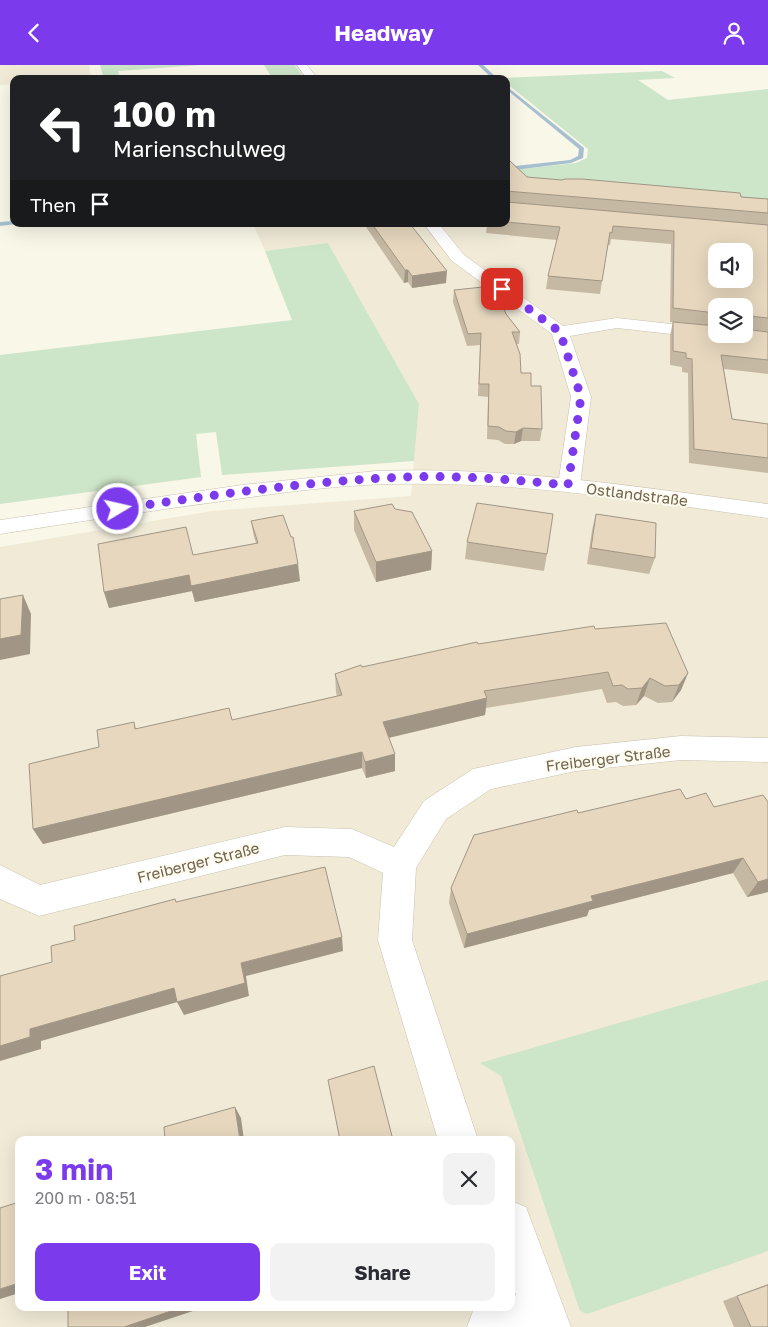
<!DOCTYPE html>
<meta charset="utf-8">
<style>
body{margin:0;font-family:"Golos Text",sans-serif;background:#f2f2f3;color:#2b2b33;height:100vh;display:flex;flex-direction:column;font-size:19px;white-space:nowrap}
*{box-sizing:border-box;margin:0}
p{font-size:16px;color:#7c7c81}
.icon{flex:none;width:28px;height:28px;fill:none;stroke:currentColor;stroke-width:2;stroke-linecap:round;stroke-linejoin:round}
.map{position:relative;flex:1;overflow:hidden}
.drawer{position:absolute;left:15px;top:1071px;width:500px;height:175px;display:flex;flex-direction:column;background:#fff;border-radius:10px;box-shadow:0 5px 20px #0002}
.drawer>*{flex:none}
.banner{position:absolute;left:10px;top:10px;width:500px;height:152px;border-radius:10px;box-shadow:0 5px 20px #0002;background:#202124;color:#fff;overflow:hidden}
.buttons{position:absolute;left:708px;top:178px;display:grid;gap:10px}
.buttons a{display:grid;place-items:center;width:45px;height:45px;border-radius:10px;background:#fff;box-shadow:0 5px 20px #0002;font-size:25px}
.pin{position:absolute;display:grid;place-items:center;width:42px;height:42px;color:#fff;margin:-21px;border-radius:10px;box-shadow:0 2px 8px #0006}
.me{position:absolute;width:55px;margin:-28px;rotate:81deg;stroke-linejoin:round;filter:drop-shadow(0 0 4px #0008)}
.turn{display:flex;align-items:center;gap:18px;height:105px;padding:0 20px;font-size:22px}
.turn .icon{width:65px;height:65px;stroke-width:2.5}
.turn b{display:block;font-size:35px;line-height:42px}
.then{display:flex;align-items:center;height:48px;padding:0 20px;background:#0003;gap:10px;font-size:19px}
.round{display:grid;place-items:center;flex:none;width:52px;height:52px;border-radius:10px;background:#f2f2f3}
.overview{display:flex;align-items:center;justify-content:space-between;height:85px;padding:0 20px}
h1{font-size:30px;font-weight:700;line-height:38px;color:#7c3aed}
.cta{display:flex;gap:10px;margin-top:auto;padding:10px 20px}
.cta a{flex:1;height:58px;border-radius:10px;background:#7c3aed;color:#fff;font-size:20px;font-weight:700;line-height:58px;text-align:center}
.cta a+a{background:#f2f2f3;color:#2b2b33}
header{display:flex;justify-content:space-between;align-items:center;height:65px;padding:0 20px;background:#7c3aed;color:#fff;font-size:22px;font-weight:700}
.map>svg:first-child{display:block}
.residential{fill:#f0ead7;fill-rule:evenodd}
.green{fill:#cde5c8}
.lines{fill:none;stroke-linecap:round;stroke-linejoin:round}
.stream{fill:#a6c0d1;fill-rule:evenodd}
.minor-casing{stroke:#cac1af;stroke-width:1}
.tertiary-casing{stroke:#cac1af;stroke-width:1}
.minor{fill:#fff;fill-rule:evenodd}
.tertiary{fill:#fff;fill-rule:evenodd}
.wall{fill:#c6b9a3;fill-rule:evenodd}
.shaded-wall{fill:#a19685}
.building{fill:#e6d7be;stroke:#a19685;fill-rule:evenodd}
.route{stroke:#7c3aed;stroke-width:9;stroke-dasharray:0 16.2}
.labels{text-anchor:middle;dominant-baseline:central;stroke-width:4;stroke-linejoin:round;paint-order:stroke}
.street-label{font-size:15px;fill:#70624f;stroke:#fdfaee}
</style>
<header><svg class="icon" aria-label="back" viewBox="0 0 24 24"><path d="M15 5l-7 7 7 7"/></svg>Headway<svg class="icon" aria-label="person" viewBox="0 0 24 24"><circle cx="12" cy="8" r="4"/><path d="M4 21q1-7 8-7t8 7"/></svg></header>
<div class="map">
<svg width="768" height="1262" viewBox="0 0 768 1262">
<rect width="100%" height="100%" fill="#f9f7e8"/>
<path class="residential" d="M0 0H89L91 12 14 14V19L0 20Z
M768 137V1262H0V482L212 446 411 431 419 339 328 178 265 186 253 159H506ZM716 186H744V214H716ZM716 241H744V269H716ZM19 1075H511V1242H19Z"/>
<path class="green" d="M100 0H201L118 6 120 14H104Z
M264 0H295L305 14H273Z
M662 6 675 13 638 15 668 35 768 24V137L525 116 514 105 576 98 587 93 588 84 506 18V14L501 13Z
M328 178 419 339 414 396 222 410 216 367 196 369 201 412 0 439V290L292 255 265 186Z
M768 915V1186L587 1249 580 1246 501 1011 480 998Z"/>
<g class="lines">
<path class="stream" d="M478 0H483L498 14H493Z
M506 21 584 83 583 93 571 98 506 106V102L570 95 578 91 579 84 506 24Z
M14 156V159H16L0 161V157Z"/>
<defs>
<path id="minor" d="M297 0H307L318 14H307Z
M424 159H439L464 190 563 261 617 253 716 264V269H725L722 273 716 274 617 263 570 271 591 332 580 420 577 425 569 427 561 425 558 420 571 332 552 269 452 196Z
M681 671 768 673V697L681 695 576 706 491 724 446 754 416 803 412 875 478 1075H438L378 875 383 808 349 792 285 790 39 851 0 834V800L40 820 285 762 352 764 394 782 424 736 473 704 576 682Z
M511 1136 526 1142 571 1262H467L473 1246 482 1242H511V1232L516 1230 511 1218Z"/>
<path id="tertiary" d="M376 406C507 401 638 422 768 439V453C644 436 519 416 393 419 339 420 284 427 231 435 154 445 77 457 0 469V455L242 420Z"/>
</defs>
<use href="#minor" class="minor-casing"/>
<use href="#tertiary" class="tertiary-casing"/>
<use href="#minor" class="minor"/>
<use href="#tertiary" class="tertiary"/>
</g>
<path class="wall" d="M506 103 527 112 768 134V309L724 304 732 354 768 359V408L689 398 688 308 682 307V302L670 300V270L673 257H670L671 179 611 174 610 180H608L600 229 546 224 548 211 557 175 486 168 487 159H506ZM716 241H744V269H716Z
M364 159H410L446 218 412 223 408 217 404 218Z
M484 209 506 249 520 267 519 279H517L521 308 531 321 542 364 540 376H521L514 379H505L498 375 487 374 488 332 478 331 480 280 467 281 453 237 454 225 483 222Z
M395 444 432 486 431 505 376 517 354 465V446Z
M596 449 655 493 649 509 587 499 592 465Z
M251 456 300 516 195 537 192 526 109 543 104 527 256 478 254 472Z
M467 477 547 489 544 506 465 494Z
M595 564 688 608 681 625 672 637 658 638 644 631 636 640 623 641 616 637 607 638 602 624 486 643 485 650 389 673 395 706 366 713 362 703 43 779 33 764 99 682 134 657 136 664 232 655 337 631 336 627 335 609 362 602 478 579Z
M686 734 714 742 768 737V827L747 832 733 808 589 845 587 851 464 883 449 838 451 823 578 748Z
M768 1219V1262H734L723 1236Z"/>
<path class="shaded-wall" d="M405 205H408V217L404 218Z
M447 206 446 218 412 223V211Z
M749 251 744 265V262L747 253Z
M523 363 521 376 514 379 516 367Z
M432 486 431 505 376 517V497Z
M298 499 300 516 195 537 192 526 109 543 104 527 189 510Z
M23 530 31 549 30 589 0 595V574Z
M688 608 681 625 672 637 679 620Z
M650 613 644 631 636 640 642 623Z
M487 633 485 650 383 674V657Z
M362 687V703L43 779 33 764Z
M395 689V706L366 713 365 697Z
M743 793 733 808 589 845 587 851 464 883 467 869 591 831Z
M768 814V827L747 832 758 817Z
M342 872 343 886 246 911 249 931 184 950 177 937 241 898Z
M174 923 181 936 41 976V984L0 996V981L30 964Z
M235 1042 241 1053 244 1075H240Z
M19 1218V1228L0 1234V1224Z
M183 1242H205L145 1262H124Z"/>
<path class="building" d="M509 95 527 112 562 115 565 114H582L740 128 741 132 768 134V148L506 126V103Z
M506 137H507L768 160V253L749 251 747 253H744V241H716V248L673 243 674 166 613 161 612 168 610 167 602 216 548 211 560 162 506 157ZM716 186H744V214H716Z
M372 159H410L447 206 412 211 408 205H405Z
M484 209 493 216 506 249 520 267H512L520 289 521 308H531V321H541L542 364 523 363 516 367 506 366 499 362 488 361 489 319H479L481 268 468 269 454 225 483 222Z
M673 257 716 261V269H744V264L768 267V295L721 290 732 354 768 359V393L694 384 692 294 686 293V288L673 286Z
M477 438 553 449 547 489 467 477Z
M392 439 395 444 412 447 432 486 376 497 354 446Z
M596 449 656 458 655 493 591 483Z
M283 450 291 472H293L298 499 191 521 189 510 104 527 98 479 186 462 193 490 258 478 251 456Z
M23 530 21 570 0 574V534Z
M666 558 688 608 679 620 665 621 650 613 642 623 628 624 622 620 613 621 608 607 484 626 487 633 383 657 395 689 365 697 362 687 33 764 29 699 99 682 97 665 134 657 135 664 229 643 232 655 342 630 335 609 361 600 362 602 477 577 478 579 594 561 595 564Z
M680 724 686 734 706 728 714 742 763 730 768 737V814L758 817 743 793 591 831 593 836 467 869 451 823 474 770 577 745 578 748Z
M325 802 342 872 241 898 245 918 177 937 174 923 30 964V972L0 981V911L52 897 51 881 75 875 74 861 175 834 176 837Z
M374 1001 393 1075H340L328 1015Z
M235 1042 240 1075H165L164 1062Z
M19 1137V1218L0 1224V1143Z
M768 1220V1262H751L737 1231Z
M68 1242H183L124 1262H68Z"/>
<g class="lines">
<path class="route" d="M118 444C214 430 309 416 405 412 460 410 514 415 568 420L581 332 560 267 502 224"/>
</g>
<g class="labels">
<g class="street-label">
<text transform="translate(637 429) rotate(7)">Ostlandstraße</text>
<text transform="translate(608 693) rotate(-7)">Freiberger Straße</text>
<text transform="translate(198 797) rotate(-14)">Freiberger Straße</text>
</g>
</g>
</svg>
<div class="buttons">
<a><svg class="icon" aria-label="sound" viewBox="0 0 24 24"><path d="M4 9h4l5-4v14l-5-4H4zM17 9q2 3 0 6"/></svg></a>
<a><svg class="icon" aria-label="layers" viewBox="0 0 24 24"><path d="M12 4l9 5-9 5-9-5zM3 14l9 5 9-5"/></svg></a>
</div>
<div class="pin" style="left:502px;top:224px;background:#d93025"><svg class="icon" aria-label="arrive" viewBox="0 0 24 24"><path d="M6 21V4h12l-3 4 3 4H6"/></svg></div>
<svg class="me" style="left:118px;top:444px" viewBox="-20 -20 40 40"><circle r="17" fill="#7c3aed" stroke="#fff" stroke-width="3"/><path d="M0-11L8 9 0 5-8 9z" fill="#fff"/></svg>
<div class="banner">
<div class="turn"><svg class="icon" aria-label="left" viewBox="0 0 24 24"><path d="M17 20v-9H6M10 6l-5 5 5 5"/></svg><div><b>100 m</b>Marienschulweg</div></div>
<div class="then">Then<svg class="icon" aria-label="arrive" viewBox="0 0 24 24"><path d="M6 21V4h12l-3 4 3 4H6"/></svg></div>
</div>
<section class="drawer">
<div class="overview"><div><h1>3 min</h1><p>200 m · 08:51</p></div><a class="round"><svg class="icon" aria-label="close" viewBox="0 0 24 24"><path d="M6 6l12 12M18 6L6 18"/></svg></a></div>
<div class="cta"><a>Exit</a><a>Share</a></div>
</section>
</div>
